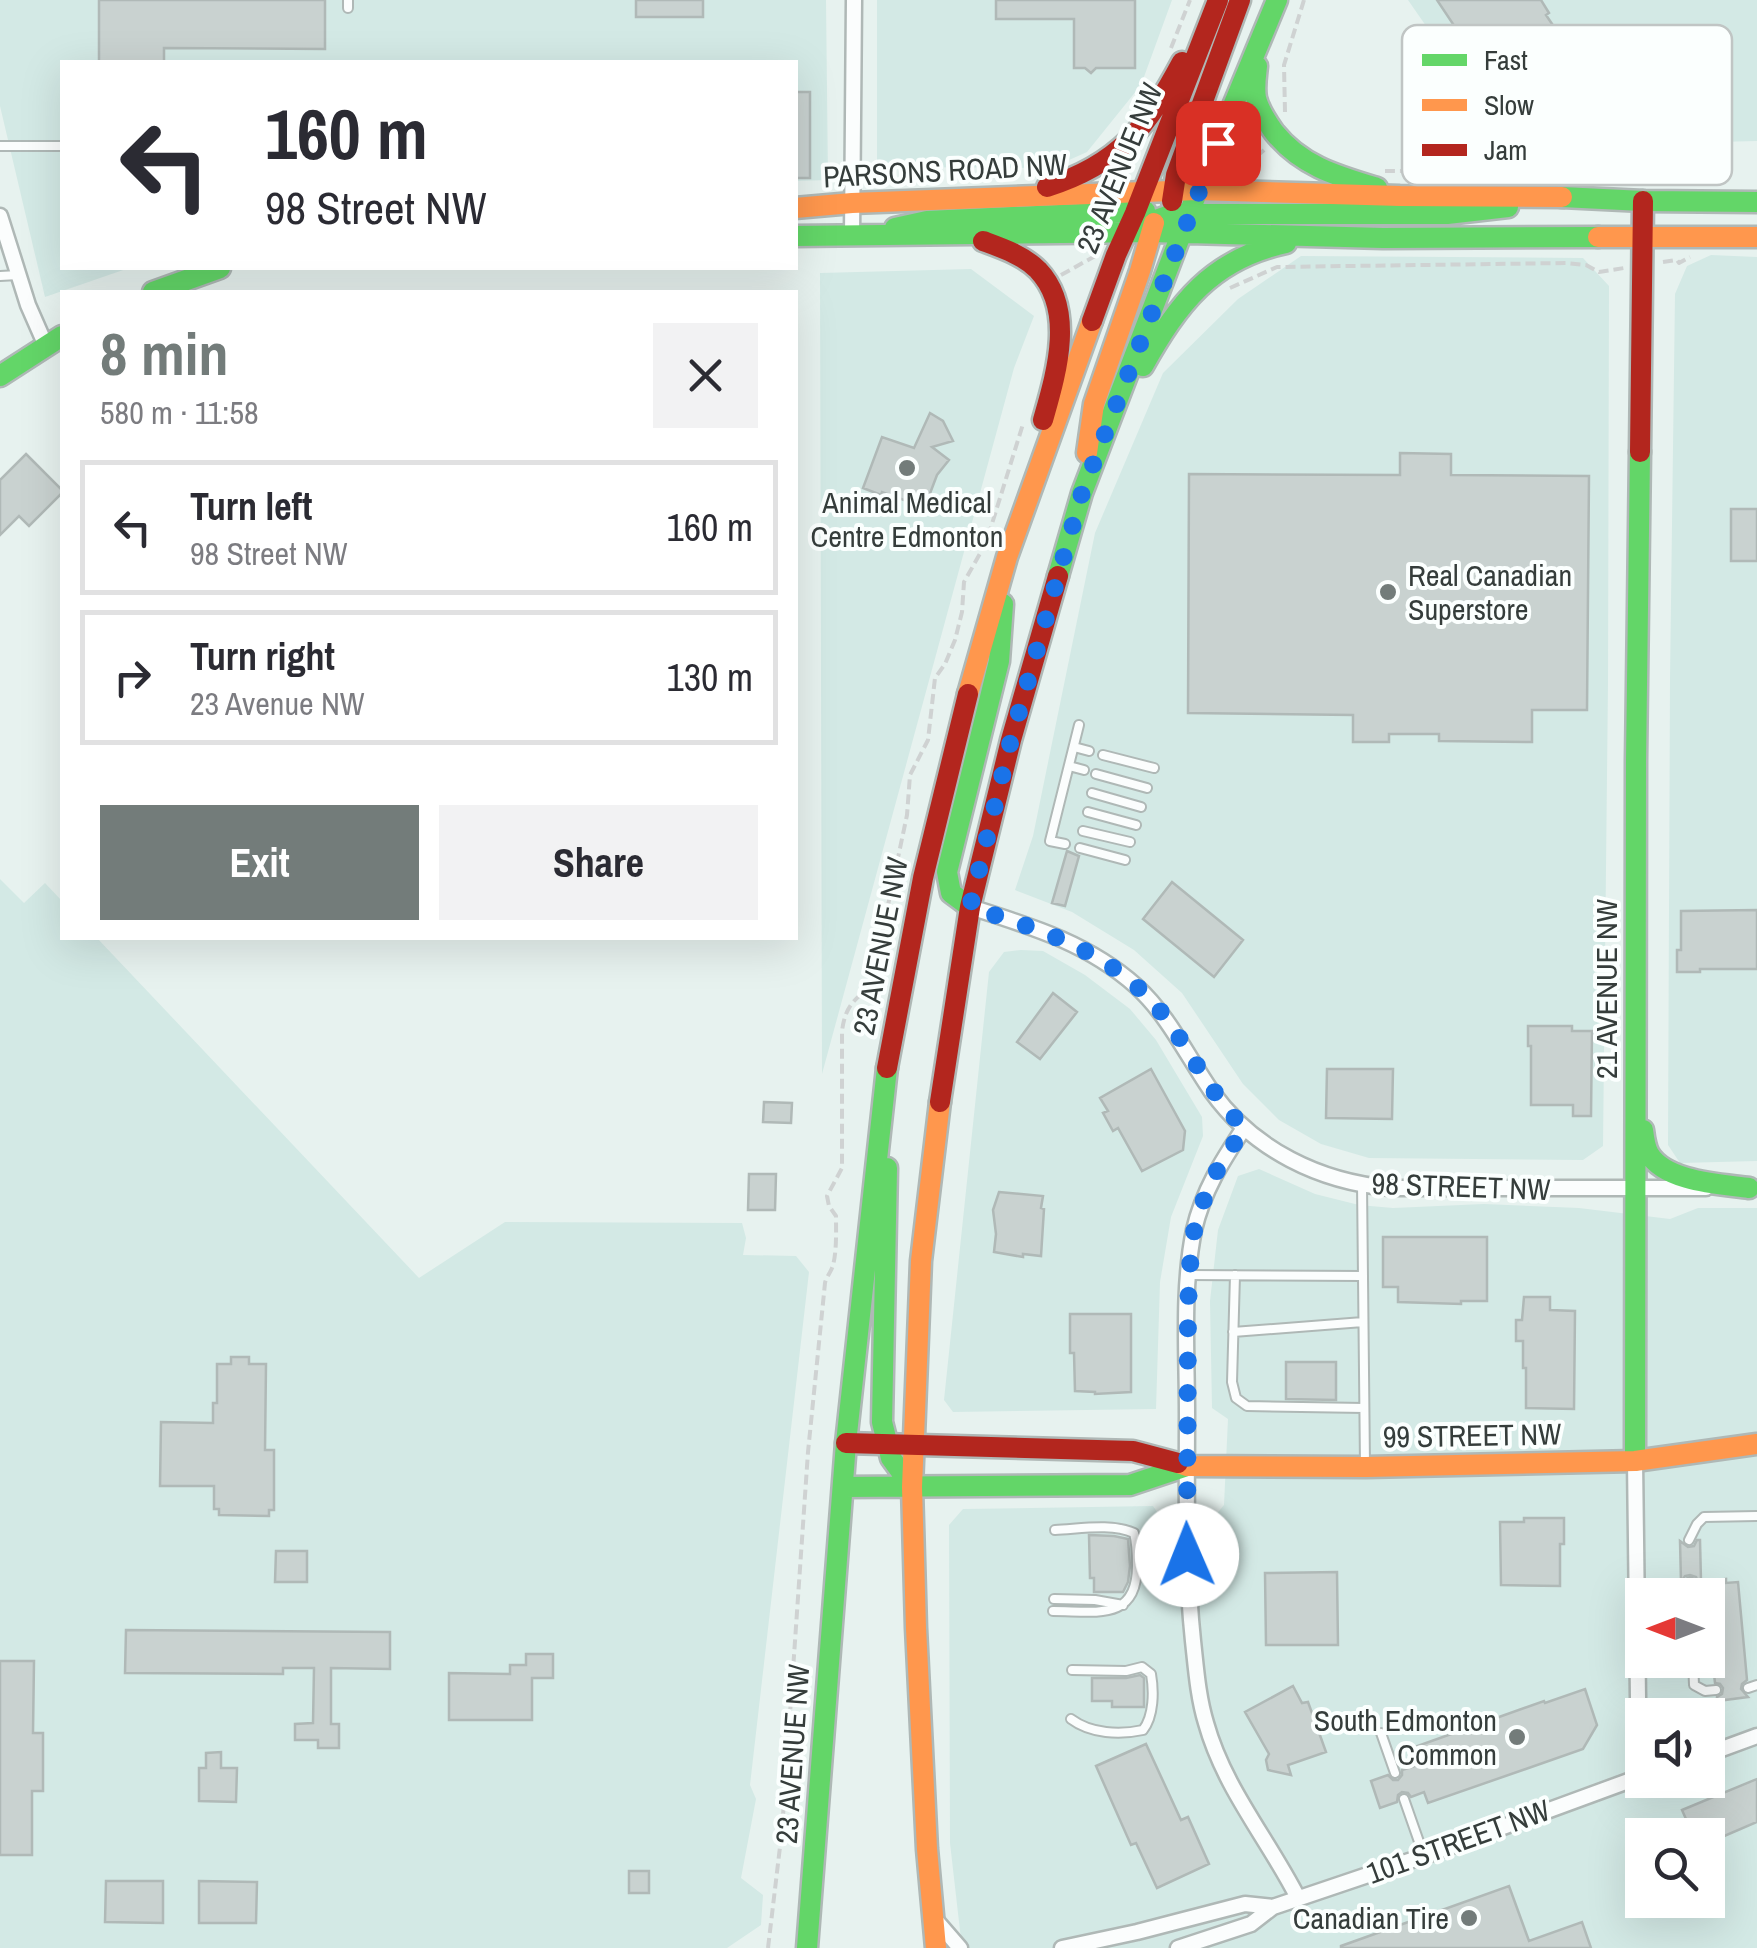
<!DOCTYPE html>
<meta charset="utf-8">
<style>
body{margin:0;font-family:"Archivo Narrow",sans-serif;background:#f2f2f3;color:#2b2b33;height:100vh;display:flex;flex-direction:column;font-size:38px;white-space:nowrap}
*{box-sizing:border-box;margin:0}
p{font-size:32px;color:#7c7c81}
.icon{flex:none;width:55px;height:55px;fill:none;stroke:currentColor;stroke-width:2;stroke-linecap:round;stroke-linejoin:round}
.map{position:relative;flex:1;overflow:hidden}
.details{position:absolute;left:60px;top:290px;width:738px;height:650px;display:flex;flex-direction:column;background:#fff;border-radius:0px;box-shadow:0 10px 40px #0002}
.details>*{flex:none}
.guide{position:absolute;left:60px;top:60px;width:738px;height:210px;border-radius:0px;box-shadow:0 10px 40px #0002;background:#fff;color:#2b2b33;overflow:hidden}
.needle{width:65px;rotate:270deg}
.controls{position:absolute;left:1625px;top:1578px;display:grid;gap:20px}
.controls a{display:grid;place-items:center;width:100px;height:100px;border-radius:0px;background:#fff;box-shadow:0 10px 40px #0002;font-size:50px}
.pin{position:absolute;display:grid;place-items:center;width:85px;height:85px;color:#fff;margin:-42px;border-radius:20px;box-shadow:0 5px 15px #0006}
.me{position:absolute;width:110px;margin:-55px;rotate:359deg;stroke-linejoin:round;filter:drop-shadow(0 0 8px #0008)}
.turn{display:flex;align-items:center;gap:35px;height:210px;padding:0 40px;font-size:45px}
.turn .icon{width:130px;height:130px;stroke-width:2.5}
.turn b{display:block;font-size:70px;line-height:85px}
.round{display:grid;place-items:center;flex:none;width:105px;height:105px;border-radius:0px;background:#f2f2f3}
.head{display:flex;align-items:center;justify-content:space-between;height:170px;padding:0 40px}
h1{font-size:60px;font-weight:700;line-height:75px;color:#737c7a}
.button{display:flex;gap:20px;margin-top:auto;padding:20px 40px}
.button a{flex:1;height:115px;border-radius:0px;background:#737c7a;color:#fff;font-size:40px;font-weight:700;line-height:115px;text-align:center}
.button a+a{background:#f2f2f3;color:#2b2b33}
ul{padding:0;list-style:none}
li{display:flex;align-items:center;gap:30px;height:135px;margin:0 20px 15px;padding:0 20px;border:5px solid #e1e1e2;border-radius:0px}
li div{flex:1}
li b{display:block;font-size:38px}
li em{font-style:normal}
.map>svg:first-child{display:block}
.built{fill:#d3e9e5;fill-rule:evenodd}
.building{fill:#c9d2d0;stroke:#b0b9b7;stroke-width:2.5}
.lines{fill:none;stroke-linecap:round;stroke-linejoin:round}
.lane-casing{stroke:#afb8b6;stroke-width:12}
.street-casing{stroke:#afb8b6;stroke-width:19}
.fast-casing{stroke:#afb8b6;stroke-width:25}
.slow-casing{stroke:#afb8b6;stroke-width:25}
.jam-casing{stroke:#afb8b6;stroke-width:25}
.path{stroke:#cfd2d2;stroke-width:4;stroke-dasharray:10 5;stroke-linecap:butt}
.lane{stroke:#fbfdfd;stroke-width:8}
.street{stroke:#fbfdfd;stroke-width:14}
.fast{stroke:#63d668;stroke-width:20}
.slow{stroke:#ff974d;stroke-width:20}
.jam{stroke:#b3261e;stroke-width:20}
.route{stroke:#1a73e8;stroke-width:18;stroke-dasharray:0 32.4}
.poi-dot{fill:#737c7a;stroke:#fbfffe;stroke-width:4}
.labels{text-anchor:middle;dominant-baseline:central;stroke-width:8;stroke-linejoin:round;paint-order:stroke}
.street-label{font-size:30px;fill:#353d3b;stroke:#fbfffe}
.poi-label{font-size:30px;fill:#353d3b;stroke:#fbfffe;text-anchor:end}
.key{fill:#fbfffe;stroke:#c0c5c4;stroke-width:2.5}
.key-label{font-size:28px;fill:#353d3b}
</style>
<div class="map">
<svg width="1757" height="1948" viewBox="0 0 1757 1948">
<rect width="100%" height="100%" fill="#e7f2ef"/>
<path class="built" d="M0 0H826L828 180 795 181V62H62V268H129L45 297 0 106Z
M877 0H1172L1141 85 1087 152 1051 168 877 167Z
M1408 0H1757V141L1510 147Z
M1711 255 1757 257V1161L1680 1163 1668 1145 1670 679 1675 294 1687 266Z
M1301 256 1583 258 1609 286 1608 683 1603 1146 1583 1160 1369 1158 1321 1144 1279 1120 1243 1084 1182 993 1134 950 1072 912 1015 890 1033 836 1095 533 1163 373 1238 299Z
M971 269 1034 316 1014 368 822 1074 820 273Z
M0 879 24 903 45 883 62 901V938H97L419 1278 505 1222 742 1223 746 1238 743 1255 796 1256 809 1272 750 1785 756 1799 741 1878 763 1895 761 1925 727 1948H0Z
M1021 950 1043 951 1085 975 1130 1009 1156 1040 1202 1117 1203 1136 1171 1217 1160 1282 1156 1409 953 1412 944 1400 989 972 1004 952Z
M1259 1169 1315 1194 1359 1205 1393 1208 1484 1204 1579 1208 1670 1219 1698 1208H1757V1948H962L950 1843 949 1525 963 1509 1153 1506 1166 1525 1215 1516 1224 1505 1228 1419 1212 1408 1210 1301 1218 1230 1238 1176ZM1642 1595H1708V1660H1642ZM1642 1715H1708V1780H1642ZM1642 1835H1708V1900H1642Z"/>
<path class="building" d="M99 0H325V49L164 48V62H99Z
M636 0H703V17H636Z
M996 0H1135V68H1096L1091 73 1085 68H1074V19H996Z
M1437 0H1541L1549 13 1546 15 1590 80 1547 107 1538 93 1536 94 1532 88 1507 105Z
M795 92H810V178H795Z
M930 413 943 421 953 441 932 447 949 460 937 475 929 496V509L882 492 881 495 863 488 882 437 914 448Z
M1400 453 1451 454V475L1589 476 1587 710H1532V742L1439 741V734H1389V742H1353V715L1188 713 1189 474 1400 475Z
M26 454 62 490V493L29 526 19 516 0 535V480Z
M1731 509H1757V561H1731Z
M1067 851 1079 856 1065 906 1052 903Z
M1172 882 1243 940 1214 977 1143 919Z
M1757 910V969H1700V972H1677V950H1681V911Z
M1053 993 1077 1012 1040 1059 1017 1042Z
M1528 1026H1572V1031H1592L1591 1116H1573V1105H1531V1046H1528Z
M1151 1069 1185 1131 1183 1150 1142 1171 1118 1128 1113 1131 1103 1113 1108 1111 1100 1098Z
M1327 1069H1393L1392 1119 1326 1118Z
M764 1102 792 1103 791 1123 763 1122Z
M749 1174H776L775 1210H748Z
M999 1192 1043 1196 1041 1208 1044 1209 1041 1256 1023 1254V1257L994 1252 996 1234 993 1210Z
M1383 1237H1487V1301H1461V1304L1398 1302V1287H1383Z
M1524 1297H1550V1310L1575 1311 1574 1409 1526 1408V1368H1523V1341H1516V1320H1522Z
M1070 1314H1131V1392L1095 1394V1392L1075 1391 1074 1353H1070Z
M231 1357H249V1364H266L265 1450H274V1510H269V1516L219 1515V1509H214V1486H160L161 1422 213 1423V1403H217V1364H231Z
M1286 1362H1336V1400L1286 1399Z
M1524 1518H1564V1544H1560V1586L1501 1585 1500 1522H1524Z
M1089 1535 1114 1536 1128 1539 1130 1566 1128 1582 1123 1592H1094V1578H1090Z
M1697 1540H1700L1701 1581 1698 1582 1696 1577 1690 1575 1685 1576 1681 1582 1680 1541 1688 1547 1694 1546Z
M276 1551H307V1582H275Z
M1337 1572 1338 1645H1266L1265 1573Z
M1726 1579V1583L1738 1582 1747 1680 1742 1684 1741 1689 1748 1697 1717 1701V1697L1722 1694 1723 1688 1720 1684 1715 1683 1714 1674H1709L1708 1595H1702L1701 1582Z
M126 1630 390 1632V1669L331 1668V1724H339V1748H318V1740H295V1724L313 1723 314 1668H283V1674L125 1673Z
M526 1654H553V1678H532V1720H449V1673L510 1674V1665H526Z
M0 1661H34L33 1733H43V1791H32V1855H0Z
M1140 1675 1144 1678V1707H1112V1701H1092V1678H1126Z
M1293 1686 1302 1703 1308 1702 1326 1752 1288 1765 1291 1775 1268 1770 1266 1760 1269 1754 1245 1712Z
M1585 1689 1597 1725 1583 1749 1428 1803 1424 1792 1411 1797 1408 1793 1402 1792 1398 1795 1397 1802 1380 1808 1371 1781 1388 1775 1393 1780H1398L1402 1775V1770L1415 1766 1409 1749 1544 1701 1545 1703Z
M1146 1744 1181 1820 1188 1817 1209 1864 1157 1888 1136 1843 1131 1845 1096 1766Z
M221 1752V1768H237L236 1802 199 1801V1768H206V1753Z
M1757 1779V1822L1708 1843V1835H1693L1682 1810Z
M629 1871H649V1893H629Z
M106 1881H163V1923L105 1922Z
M199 1881 257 1882 256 1923H199Z
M1509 1886 1529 1941 1582 1922 1591 1948H1341V1946Z"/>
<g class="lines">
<defs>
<path id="lane" d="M348 0V8
M0 146H62
M0 276 18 275
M1074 747 1089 751
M1103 755 1154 768
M1069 766 1084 770
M1096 774 1147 788
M1092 793 1141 807
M1088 812 1136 825
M1083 831 1130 842
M1065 844 1050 841 1079 725
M1080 848 1125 860
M1362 1184 1365 1465
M1188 1275 1363 1276
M1235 1275 1232 1382 1236 1398 1247 1406 1364 1408
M1233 1332 1363 1322
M1689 1540 1697 1524 1704 1517 1757 1516
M1690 1582 1691 1595
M1054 1599 1095 1600 1123 1605
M1053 1611C1095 1611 1137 1622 1137 1566 1137 1554 1137 1544 1134 1533 1111 1523 1080 1529 1055 1530
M1693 1660 1694 1685 1705 1691 1716 1690
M1748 1688 1757 1685
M1071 1719C1091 1734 1120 1735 1143 1730 1154 1716 1154 1691 1151 1674L1142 1667 1126 1671 1072 1670
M1381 1733 1395 1773
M1404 1799 1424 1856"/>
<path id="street" d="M0 216 28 305 46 346
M852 235 854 0
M970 907C1030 926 1088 943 1136 986 1169 1016 1187 1056 1212 1092 1254 1150 1320 1182 1390 1188H1706
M1244 1128C1222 1161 1203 1191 1194 1230 1182 1289 1187 1353 1187 1413 1187 1489 1185 1565 1193 1641 1196 1668 1198 1697 1206 1723 1224 1788 1268 1839 1298 1898
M1635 1461 1639 1777
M1708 1754 1757 1736
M934 1918 960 1948
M1062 1948 1137 1932 1245 1904 1273 1907
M1178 1948 1251 1924 1273 1907 1424 1856 1642 1776"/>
<path id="fast" d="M1257 66C1256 76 1254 87 1256 98 1259 111 1267 122 1274 132 1301 166 1337 176 1377 188
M1562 197 1643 201 1757 202
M895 228 927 221 1145 211
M1131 229 1173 214H1447L1508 207
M795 236 1151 232 1383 238 1598 237
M153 292 220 268
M1143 366C1178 304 1211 259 1286 243
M0 376 62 336
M1058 576 1082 493 1198 190 1277 0
M970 907 951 893 947 872 999 661 1003 604
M1643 1130C1644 1138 1645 1147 1649 1154 1666 1182 1720 1184 1749 1188
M887 1168 882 1422 891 1458 912 1487
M1635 1461 1636 761 1640 452
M843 1487 1130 1485 1187 1466
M807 1948 846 1443 887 1068"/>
<path id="slow" d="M795 208 852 203 1198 190 1400 196 1562 197
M1598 237H1757
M1087 453 1094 404 1140 271 1154 223
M968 694 1007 557 1092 321
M1178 1463 1187 1466 1366 1467 1635 1461 1757 1444
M936 1948 927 1849 916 1628 912 1487 921 1261 940 1102"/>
<path id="jam" d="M1047 187C1120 164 1147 127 1182 62
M1172 201 1176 175 1240 0
M983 241C1002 248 1023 255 1038 270 1076 310 1056 374 1043 420
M1092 321 1116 255 1135 213 1218 0
M1640 452 1643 201
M887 1068 923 878 968 694
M940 1102 970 907 1011 740 1058 576
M846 1443 1133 1451 1178 1463"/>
</defs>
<use href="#lane" class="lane-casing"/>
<use href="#street" class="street-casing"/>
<use href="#fast" class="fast-casing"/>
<use href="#slow" class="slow-casing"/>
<use href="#jam" class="jam-casing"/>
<path class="path" d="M1171 48 1190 0
M1285 112 1284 65 1304 0
M1236 171 1248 165 1264 150
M1385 171C1451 172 1519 166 1585 177
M1663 262 1677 260 1679 263 1690 257
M1061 275 1097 255
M1230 288 1277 267 1566 263 1586 265 1599 272 1624 268
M768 1948 782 1830 808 1452 825 1283C826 1278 830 1273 832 1268 837 1255 836 1230 836 1216L829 1206 827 1196 842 1168V1031C846 1002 856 1000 876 981L883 929 907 815 910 775 928 740 935 678 945 664 955 640 962 612 964 582 986 543 1023 424"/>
<use href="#lane" class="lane"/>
<use href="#street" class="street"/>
<use href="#fast" class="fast"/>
<use href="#slow" class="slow"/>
<use href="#jam" class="jam"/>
</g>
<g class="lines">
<path class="route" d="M1187 1555 1188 1306 1191 1250 1195 1226 1210 1182 1244 1128C1212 1095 1194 1058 1168 1021 1118 953 1047 932 970 907L1011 740 1082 493 1218 143"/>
</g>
<g class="poi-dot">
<circle cx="907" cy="468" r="10"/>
<circle cx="1388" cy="592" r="10"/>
<circle cx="1517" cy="1737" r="10"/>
<circle cx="1469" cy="1918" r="10"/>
</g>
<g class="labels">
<g class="street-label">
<text transform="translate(1119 168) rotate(-68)">23 AVENUE NW</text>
<text transform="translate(945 170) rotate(-3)">PARSONS ROAD NW</text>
<text transform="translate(880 946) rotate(-79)">23 AVENUE NW</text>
<text transform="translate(1606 989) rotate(-90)">21 AVENUE NW</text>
<text transform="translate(1461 1186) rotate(2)">98 STREET NW</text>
<text transform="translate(1472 1435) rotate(-1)">99 STREET NW</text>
<text transform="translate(792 1754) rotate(-86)">23 AVENUE NW</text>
<text transform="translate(1458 1841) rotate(-20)">101 STREET NW</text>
</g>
<g class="poi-label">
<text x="907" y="502" text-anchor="middle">Animal Medical<tspan x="907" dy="34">Centre Edmonton</tspan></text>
<text x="1408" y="575" text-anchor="start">Real Canadian<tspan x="1408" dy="34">Superstore</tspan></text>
<text x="1497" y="1720">South Edmonton<tspan x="1497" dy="34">Common</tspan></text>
<text x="1449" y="1918">Canadian Tire</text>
</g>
</g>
<rect x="1402" y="25" width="330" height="160" rx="15" class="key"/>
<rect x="1422" y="54" width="45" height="12" fill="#63d668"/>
<rect x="1422" y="99" width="45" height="12" fill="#ff974d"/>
<rect x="1422" y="144" width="45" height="12" fill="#b3261e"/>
<g class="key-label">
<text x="1484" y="70">Fast</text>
<text x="1484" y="115">Slow</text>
<text x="1484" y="160">Jam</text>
</g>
</svg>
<div class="controls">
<a><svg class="needle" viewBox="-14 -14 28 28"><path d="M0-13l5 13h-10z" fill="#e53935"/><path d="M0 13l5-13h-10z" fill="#7c7c81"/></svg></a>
<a><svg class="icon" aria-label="sound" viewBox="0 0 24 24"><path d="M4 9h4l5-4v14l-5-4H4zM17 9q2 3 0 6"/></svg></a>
<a><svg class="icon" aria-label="search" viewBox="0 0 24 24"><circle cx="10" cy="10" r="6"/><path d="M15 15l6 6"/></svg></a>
</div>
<div class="pin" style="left:1218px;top:143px;background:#d93025"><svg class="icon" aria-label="arrive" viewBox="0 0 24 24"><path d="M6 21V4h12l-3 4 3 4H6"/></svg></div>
<svg class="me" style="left:1187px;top:1555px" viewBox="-20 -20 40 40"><circle r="19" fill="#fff"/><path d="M0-13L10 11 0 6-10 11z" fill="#1a73e8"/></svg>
<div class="guide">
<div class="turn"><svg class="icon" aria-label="left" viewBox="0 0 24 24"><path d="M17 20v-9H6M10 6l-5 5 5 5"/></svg><div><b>160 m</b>98 Street NW</div></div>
</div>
<section class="details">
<div class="head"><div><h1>8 min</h1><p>580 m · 11:58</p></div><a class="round"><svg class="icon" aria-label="close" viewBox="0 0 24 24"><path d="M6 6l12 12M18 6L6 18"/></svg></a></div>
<ul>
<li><svg class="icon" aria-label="left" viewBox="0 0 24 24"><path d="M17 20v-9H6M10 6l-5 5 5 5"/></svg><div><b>Turn left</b><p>98 Street NW</p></div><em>160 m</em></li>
<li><svg class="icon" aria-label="right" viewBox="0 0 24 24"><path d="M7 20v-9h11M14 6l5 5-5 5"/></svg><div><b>Turn right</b><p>23 Avenue NW</p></div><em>130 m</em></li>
</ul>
<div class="button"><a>Exit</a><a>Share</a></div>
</section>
</div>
